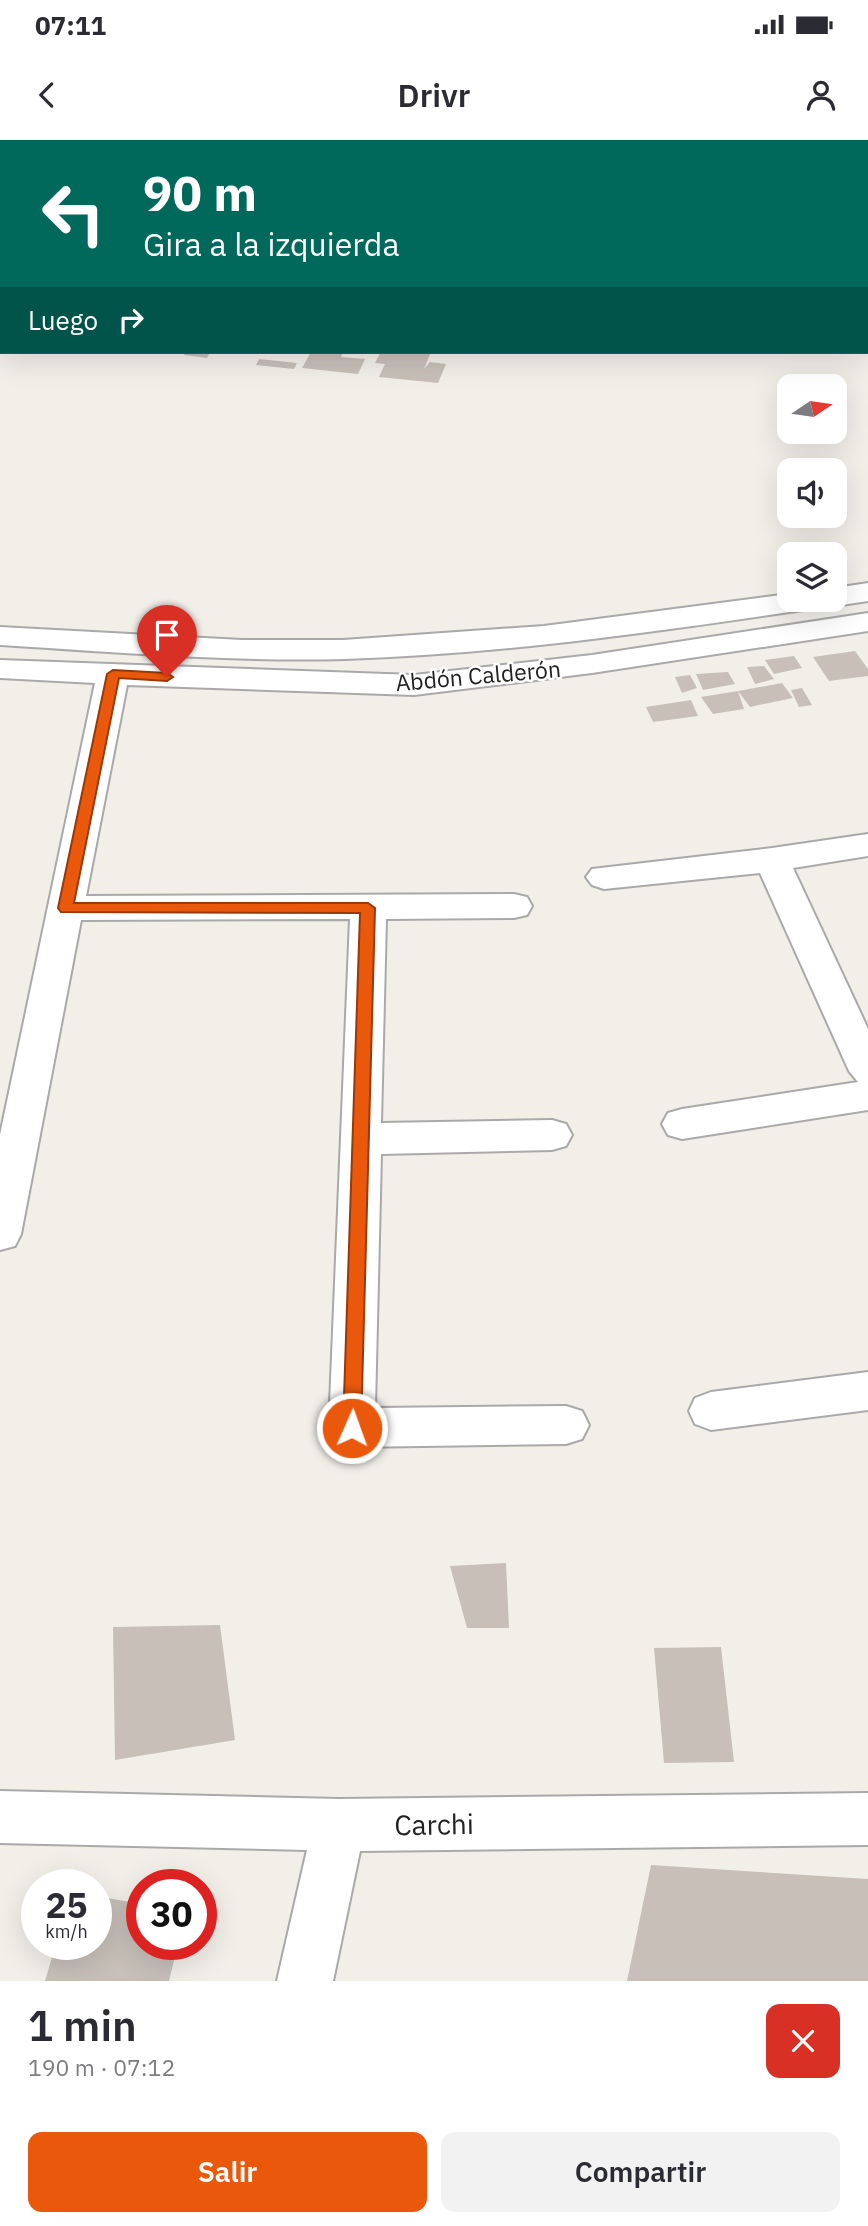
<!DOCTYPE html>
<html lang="es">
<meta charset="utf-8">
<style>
body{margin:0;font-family:"IBM Plex Sans",sans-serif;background:#f2f2f3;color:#2b2b33;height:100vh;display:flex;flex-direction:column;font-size:26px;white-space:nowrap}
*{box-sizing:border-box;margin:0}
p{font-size:23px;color:#7c7c81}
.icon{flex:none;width:38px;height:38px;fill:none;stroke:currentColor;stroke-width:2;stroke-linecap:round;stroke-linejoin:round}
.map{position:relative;height:1841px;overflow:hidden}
.panel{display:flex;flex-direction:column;background:#fff;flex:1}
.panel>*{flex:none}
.guide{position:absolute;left:0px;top:0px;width:868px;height:214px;box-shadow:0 7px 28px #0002;background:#00695c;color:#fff;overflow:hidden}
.needle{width:46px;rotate:77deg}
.buttons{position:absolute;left:777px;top:234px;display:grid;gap:14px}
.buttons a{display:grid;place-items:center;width:70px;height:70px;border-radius:14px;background:#fff;box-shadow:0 7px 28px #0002;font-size:35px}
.speed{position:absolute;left:21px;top:1729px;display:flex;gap:14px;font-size:35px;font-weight:700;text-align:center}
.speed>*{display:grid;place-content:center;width:91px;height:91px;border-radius:50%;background:#fff;box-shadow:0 7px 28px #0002;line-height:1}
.speed small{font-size:18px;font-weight:400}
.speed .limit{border:10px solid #d22;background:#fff;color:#111}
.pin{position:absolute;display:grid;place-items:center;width:60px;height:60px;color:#fff;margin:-72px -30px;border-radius:50% 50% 50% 0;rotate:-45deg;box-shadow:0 0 7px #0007}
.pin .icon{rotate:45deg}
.me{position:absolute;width:77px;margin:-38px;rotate:2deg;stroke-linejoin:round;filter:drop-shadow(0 0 5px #0008)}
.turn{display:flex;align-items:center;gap:24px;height:147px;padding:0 28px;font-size:32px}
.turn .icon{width:91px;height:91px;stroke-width:2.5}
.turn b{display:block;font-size:49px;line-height:60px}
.then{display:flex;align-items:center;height:66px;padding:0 28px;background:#0003;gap:14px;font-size:26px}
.round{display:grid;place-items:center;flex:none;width:74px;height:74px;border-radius:14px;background:#f2f2f3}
.headline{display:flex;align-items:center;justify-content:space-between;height:119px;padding:0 28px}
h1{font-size:42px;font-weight:600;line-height:52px}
.cta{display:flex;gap:14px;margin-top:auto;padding:14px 28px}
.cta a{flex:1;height:80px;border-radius:14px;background:#ea580c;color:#fff;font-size:28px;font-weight:600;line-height:80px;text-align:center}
.cta a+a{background:#f2f2f3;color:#2b2b33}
.status{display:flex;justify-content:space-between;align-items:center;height:49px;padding:0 35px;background:#fff;direction:ltr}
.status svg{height:19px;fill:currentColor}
header{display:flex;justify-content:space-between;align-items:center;height:91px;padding:0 28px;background:#fff;font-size:32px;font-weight:600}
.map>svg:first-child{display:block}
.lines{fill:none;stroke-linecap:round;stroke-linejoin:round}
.stream{fill:#aad3df;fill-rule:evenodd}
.building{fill:#c7bfb8}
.minor-casing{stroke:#a9a9a9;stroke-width:4}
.minor{fill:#fff;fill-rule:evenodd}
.route{fill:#ea580c;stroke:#983908;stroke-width:2}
.labels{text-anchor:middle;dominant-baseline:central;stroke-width:5;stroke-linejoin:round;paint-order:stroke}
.street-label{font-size:23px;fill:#222;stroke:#fff}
.near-street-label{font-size:28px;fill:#222;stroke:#fff}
</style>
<div class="status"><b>07:11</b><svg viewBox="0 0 49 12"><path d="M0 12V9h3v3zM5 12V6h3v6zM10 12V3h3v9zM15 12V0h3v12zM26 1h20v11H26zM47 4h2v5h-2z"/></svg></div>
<header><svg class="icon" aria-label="back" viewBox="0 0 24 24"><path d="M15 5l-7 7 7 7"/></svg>Drivr<svg class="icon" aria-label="person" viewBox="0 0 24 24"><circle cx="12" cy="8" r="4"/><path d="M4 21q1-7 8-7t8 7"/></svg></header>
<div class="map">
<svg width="868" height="1841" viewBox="0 0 868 1841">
<rect width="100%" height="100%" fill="#f2efe9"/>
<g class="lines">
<path class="stream" d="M858 0H868V4L866 2Z"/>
</g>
<path class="building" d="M186 212H210L207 218 184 215Z
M311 212H343L341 217 365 219 358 234 302 228Z
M388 212H431L424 229 430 222 446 224 438 243 379 237 385 224 375 223 380 213Z
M259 219 297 223 294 229 256 225Z
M855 511 868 529V536L829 541 813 517Z
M794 516 802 528 774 534 765 520Z
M764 526 774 539 755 544 747 527Z
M728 532 735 544 703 550 696 534Z
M690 535 697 548 682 553 675 537Z
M782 543 793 558 750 567 738 551Z
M802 548 812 565 799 567 791 550Z
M738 551 744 569 713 574 701 557Z
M691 560 698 576 653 582 646 567Z
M506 1423 509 1488H467L450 1426Z
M220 1485 235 1600 115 1620 113 1487Z
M721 1507 734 1622 664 1623 654 1508Z
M651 1725 868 1739V1841H627Z
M96 1756 142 1764V1804H178L169 1841H45L56 1804H96Z"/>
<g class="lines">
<defs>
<path id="minor" d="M53 0H76L52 2Z
M0 84H2V99H0Z
M866 135H868V149H866Z
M868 443V461L835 466 824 462 810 469C656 492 501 514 345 519 230 522 115 512 0 505V487L242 500H343L544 486 789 454V460H835V448Z
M868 473V491L592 533 414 555 127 545 86 756 514 754 527 757 532 766 527 775 514 778 386 779 381 983 552 980 566 984 572 995 566 1006 552 1010 381 1014 375 1268 566 1266 582 1271 589 1285 582 1299 566 1304 352 1307 336 1302 329 1288 350 779 81 780 21 1094 15 1106 0 1110V995L95 543 0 538V520L414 535 592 515Z
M868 694V716L793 728 868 889V970L682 999 668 995 662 984 668 973 682 969 858 942 849 931 760 733 604 749 592 745 586 737 592 729 772 708Z
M868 1232V1270L711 1290 695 1284 689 1271 695 1258 711 1252Z
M0 1651 339 1659 868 1653V1705L360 1711 333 1841H277L307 1710 0 1703Z"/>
</defs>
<use href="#minor" class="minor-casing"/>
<use href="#minor" class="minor"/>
</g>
<path class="route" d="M113 530 167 533 173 537 167 541 119 538 74 763H368L375 768 361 1288 359 1294H345L343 1288 360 773 61 772 58 768 107 534Z"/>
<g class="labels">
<g class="street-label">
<text transform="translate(478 535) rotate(-5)">Abdón Calderón</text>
</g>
<g class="near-street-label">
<text transform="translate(434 1684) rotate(-1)">Carchi</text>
</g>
</g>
</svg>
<div class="buttons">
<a><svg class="needle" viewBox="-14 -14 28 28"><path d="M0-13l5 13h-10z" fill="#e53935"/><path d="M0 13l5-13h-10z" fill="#7c7c81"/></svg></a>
<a><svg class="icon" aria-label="sound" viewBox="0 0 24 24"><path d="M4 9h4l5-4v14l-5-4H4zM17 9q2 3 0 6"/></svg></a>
<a><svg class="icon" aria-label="layers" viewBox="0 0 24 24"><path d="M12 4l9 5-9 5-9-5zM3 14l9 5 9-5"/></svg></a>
</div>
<div class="speed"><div>25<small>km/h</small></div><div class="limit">30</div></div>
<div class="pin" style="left:167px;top:537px;background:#d93025"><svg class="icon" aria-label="arrive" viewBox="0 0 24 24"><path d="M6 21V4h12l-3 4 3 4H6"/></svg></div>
<svg class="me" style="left:352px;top:1288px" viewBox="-20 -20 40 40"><circle r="17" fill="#ea580c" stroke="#fff" stroke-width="3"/><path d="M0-11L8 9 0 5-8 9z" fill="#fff"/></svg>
<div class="guide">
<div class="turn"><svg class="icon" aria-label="left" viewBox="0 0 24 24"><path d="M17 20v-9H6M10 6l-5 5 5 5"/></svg><div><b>90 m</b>Gira a la izquierda</div></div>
<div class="then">Luego<svg class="icon" aria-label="right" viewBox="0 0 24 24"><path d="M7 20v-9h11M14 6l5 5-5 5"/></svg></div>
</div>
</div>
<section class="panel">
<div class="headline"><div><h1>1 min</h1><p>190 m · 07:12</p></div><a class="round" style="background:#d93025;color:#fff"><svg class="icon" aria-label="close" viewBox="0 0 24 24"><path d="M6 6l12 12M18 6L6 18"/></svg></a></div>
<div class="cta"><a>Salir</a><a>Compartir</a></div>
</section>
